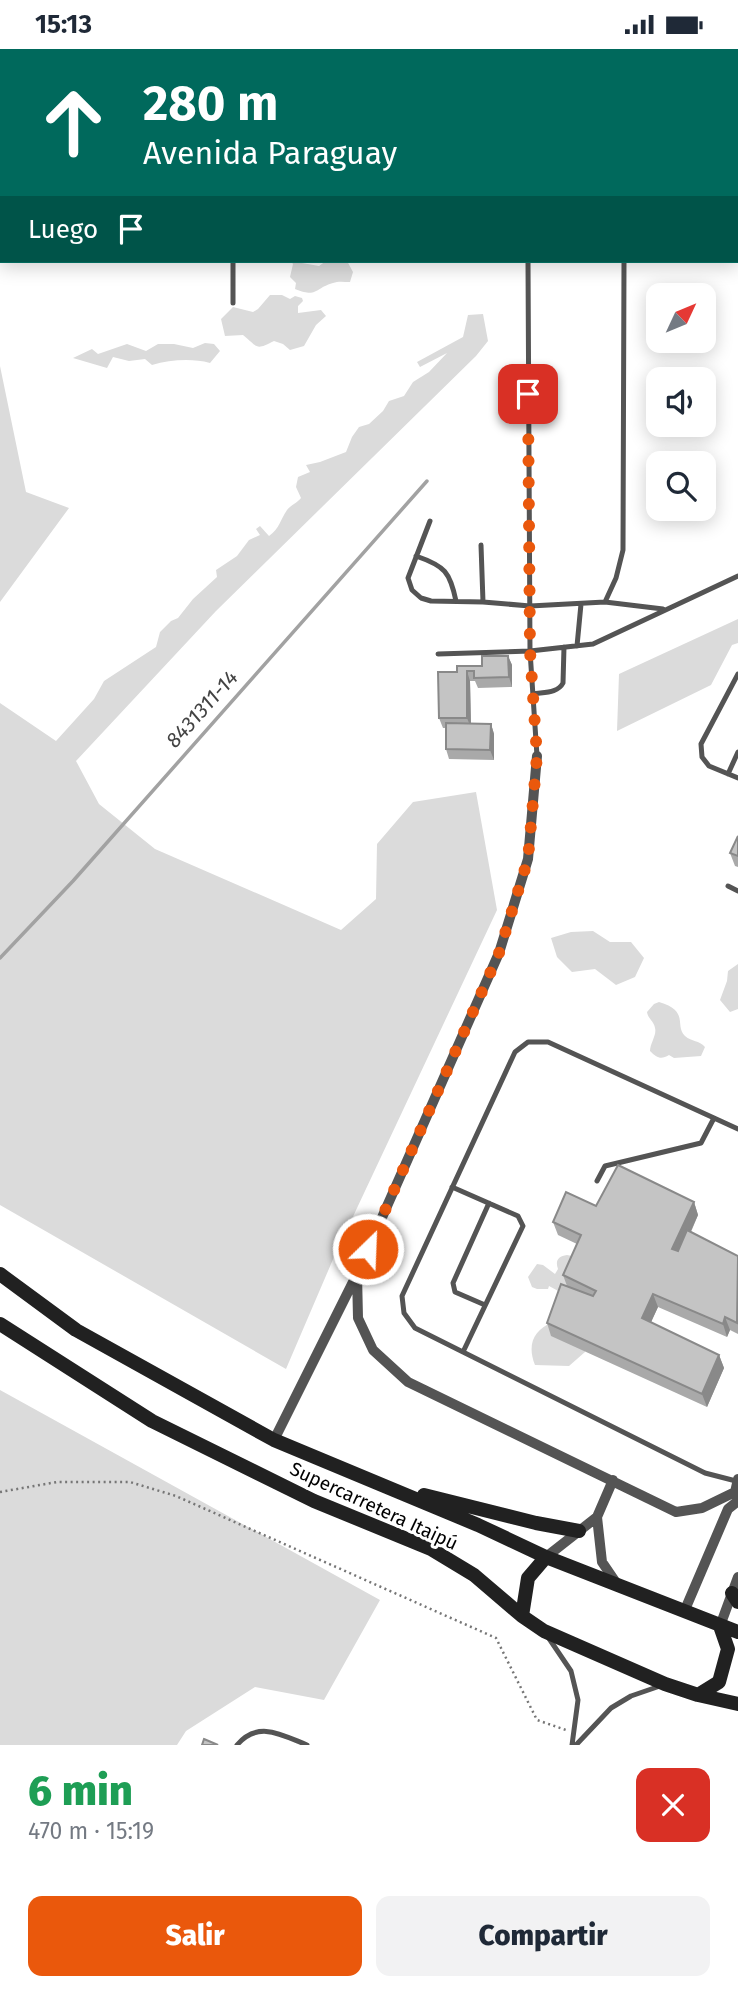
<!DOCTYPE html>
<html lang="es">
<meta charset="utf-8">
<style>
body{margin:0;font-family:"Fira Sans",sans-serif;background:#f2f2f3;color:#1f2937;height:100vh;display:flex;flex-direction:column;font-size:26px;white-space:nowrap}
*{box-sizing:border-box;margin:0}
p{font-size:23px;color:#747a83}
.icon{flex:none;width:38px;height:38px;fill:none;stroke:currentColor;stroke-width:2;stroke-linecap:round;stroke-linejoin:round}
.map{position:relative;height:1696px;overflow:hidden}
.panel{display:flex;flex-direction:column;background:#fff;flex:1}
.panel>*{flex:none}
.banner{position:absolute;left:0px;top:0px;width:738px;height:214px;box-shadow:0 4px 18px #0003;background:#00695c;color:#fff;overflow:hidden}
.needle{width:46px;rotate:46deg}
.fabs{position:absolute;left:646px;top:234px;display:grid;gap:14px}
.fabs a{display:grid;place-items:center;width:70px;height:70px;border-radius:14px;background:#fff;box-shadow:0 4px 18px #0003;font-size:35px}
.pin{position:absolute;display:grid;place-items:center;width:60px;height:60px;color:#fff;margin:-30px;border-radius:14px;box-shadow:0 4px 10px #0006}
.me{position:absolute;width:77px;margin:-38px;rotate:24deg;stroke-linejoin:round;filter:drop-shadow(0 0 5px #0008)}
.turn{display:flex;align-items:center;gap:24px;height:147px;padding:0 28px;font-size:32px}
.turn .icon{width:91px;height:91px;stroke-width:2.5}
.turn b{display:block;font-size:49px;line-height:60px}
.then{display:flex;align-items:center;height:66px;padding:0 28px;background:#0003;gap:14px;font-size:26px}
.round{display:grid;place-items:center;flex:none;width:74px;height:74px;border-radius:14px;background:#f2f2f3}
.summary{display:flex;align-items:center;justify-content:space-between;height:119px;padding:0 28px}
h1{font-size:42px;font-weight:800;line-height:52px;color:#1e9e55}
.button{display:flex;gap:14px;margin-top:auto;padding:14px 28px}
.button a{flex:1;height:80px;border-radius:14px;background:#ea580c;color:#fff;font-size:28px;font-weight:800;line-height:80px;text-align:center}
.button a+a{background:#f2f2f3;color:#1f2937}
.status{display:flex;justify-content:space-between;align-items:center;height:49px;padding:0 35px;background:#fff;direction:ltr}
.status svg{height:19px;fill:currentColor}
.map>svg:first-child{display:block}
.green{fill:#dbdbdb}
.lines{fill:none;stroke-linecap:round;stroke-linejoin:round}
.stream{stroke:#a2a2a2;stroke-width:3.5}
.path{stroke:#767676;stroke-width:2.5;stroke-dasharray:2 3.5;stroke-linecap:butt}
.lane{stroke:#545454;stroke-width:5}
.street{stroke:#545454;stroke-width:10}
.secondary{stroke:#212121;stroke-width:14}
.wall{fill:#a9a9a9}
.shaded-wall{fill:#898989}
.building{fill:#c4c4c4;stroke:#898989;stroke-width:2}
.route{stroke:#ea580c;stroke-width:12;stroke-dasharray:0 21.6}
.labels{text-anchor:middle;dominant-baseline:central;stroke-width:6;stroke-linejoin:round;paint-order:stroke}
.street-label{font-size:19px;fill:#000;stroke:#fff}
.water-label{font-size:21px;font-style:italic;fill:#434343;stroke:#fff}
</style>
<div class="status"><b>15:13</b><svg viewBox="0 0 49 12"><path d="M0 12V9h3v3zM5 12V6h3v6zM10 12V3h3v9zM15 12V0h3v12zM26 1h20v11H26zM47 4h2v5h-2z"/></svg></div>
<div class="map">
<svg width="738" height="1696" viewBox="0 0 738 1696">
<rect width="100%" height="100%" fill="#fff"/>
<path class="green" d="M291 212H301L302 214 319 217 326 212H347L353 223 350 233C344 233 338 232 333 234 313 240 318 249 295 240L296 234 290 228 293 215Z
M270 246H282L290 250 295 247 302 249 303 252 298 257V264L321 261 326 267 316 276 304 297 290 301 283 295 274 292C255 302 258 298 243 286L225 287 221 270 233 258 253 263 258 260Z
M483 265 488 292 476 307 216 562 76 712 99 755 155 800 341 881 376 850 377 795 413 753 476 743 497 861 334 1208 286 1320 0 1156V654L56 692 94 650 104 632 156 598 160 583 171 572 178 569 193 550 217 528 216 521 237 507 249 491 260 486 256 480 260 477 269 487C280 479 280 471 287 461 291 456 297 454 301 449L296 438 298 428 310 423 306 416 320 413 346 403 352 388 359 378 369 375 383 362 389 352 404 347 413 333 429 323 447 304 420 318 417 313 463 288 468 266Z
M205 294 214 295 220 302 210 314C191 309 170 311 152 316L145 310 129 312 113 308 107 319 73 309 92 300 98 305 127 295 146 302 158 295H174L193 299Z
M0 317 26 443 69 459 0 553Z
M738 570V594L732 596 711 636 617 682 619 625Z
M593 882 610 893H631L644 909 635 928 616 936 595 920 572 923 557 908 551 889 571 883Z
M738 915V960L730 963 720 951 727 932 728 922Z
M659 953C690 962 674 976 685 987 692 993 699 991 705 998L701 1007 674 1009 669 1006C661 1011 657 1009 650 1002 650 994 657 986 655 979 654 972 648 970 647 963L654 955Z
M567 1206 572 1207V1237L562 1244 549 1237 548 1240H537L532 1238 528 1228 537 1215 543 1216 555 1225 558 1220C555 1212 558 1207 567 1206Z
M553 1273 586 1292 585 1303 569 1317 535 1316C527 1296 533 1281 553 1273Z
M0 1341 380 1551 324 1651 255 1638 186 1682 177 1696H0Z"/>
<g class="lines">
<path class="stream" d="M0 909 73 832 427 432"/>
<path class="path" d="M0 1443 57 1433H130L176 1447 496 1589 537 1671 566 1681"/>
<path class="lane" d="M737 64 738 63
M233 212V254
M528 212 530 602 537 707
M430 472 408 529 412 541 421 549 431 552 483 553
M481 496 483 553 530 557 605 553 663 560
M416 507C445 517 450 523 456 552
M605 553 616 529 623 501 624 212
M577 597 581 555
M438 605 530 602 593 595 738 527
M738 625 701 695 702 708 709 717 738 729
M533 645C544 643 558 644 563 634L564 598
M728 725 738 703
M728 837 738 842
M597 1132 605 1117 701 1094 714 1069
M452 1138 518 1167 523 1177 463 1303
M485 1256 455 1243 453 1234 489 1154
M736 1432 705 1424 415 1279 404 1264 402 1247 515 1003 528 993H548L738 1080
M548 1588 571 1622 578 1651 572 1696
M237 1696C258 1671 282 1686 307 1696
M576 1696 611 1659 631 1647 660 1637"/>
<path class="street" d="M16 2V0
M139 2V0
M261 2V0
M381 2V0
M494 2V0
M527 2 528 0
M0 99H2
M537 707 528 810 499 904 357 1225 358 1269 373 1301 408 1333 676 1463 702 1459 735 1443
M274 1391 355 1229
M613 1431 597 1468 602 1513 617 1535
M737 1449 735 1443 738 1430
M546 1508 597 1468
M684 1563 728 1460 738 1452
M720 1577 738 1528"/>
<path class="secondary" d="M0 1225 76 1281 274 1391 478 1476 546 1508 738 1583
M0 1275 152 1372 314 1452 431 1500 474 1526 522 1567 544 1582 665 1635 698 1646 738 1655
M424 1446 536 1474 579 1482
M732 1544 738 1553
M522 1567 528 1529 546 1508
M698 1646 719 1633 728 1600 720 1577"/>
</g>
<path class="wall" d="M508 607 512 616V638L478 639 475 632H470L471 675H491L494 685V711L449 710 446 700V679H443L439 669 457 623 482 617Z
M738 787V818L735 817 730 804Z
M694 1153 698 1166 691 1183 738 1207V1285L730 1281 727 1288 658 1258 651 1273 719 1306 724 1319 707 1358 551 1287 547 1274 567 1237 563 1226 577 1195 558 1186 553 1173 596 1157Z"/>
<path class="shaded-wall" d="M508 607 512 616V638L509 628Z
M467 622 470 632 471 679 467 669Z
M491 675 494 685V711L490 701Z
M694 1153 698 1166 677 1213 672 1200Z
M653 1245 658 1258 647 1282 642 1269Z
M725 1268 730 1281 727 1288 723 1275Z
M719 1306 724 1319 707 1358 702 1345Z"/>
<path class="building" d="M27 0H48V2H27Z
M65 0H102V2H65Z
M153 0H172V2Z
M180 0H196V2H179Z
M200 0H222V2H200Z
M306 0H344V2H306Z
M422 0H452V1H422Z
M482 607H508L509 628 474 629V622H467V669H439L438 623H457V617H482Z
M446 674 491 675 490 701 446 700Z
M738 787V807L730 804Z
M618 1116 694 1153 672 1200 678 1202 687 1181 738 1207 737 1274 725 1268 723 1275 653 1245 642 1269 719 1306 702 1345 547 1274 561 1235 593 1247 596 1242 563 1226 581 1186 553 1173 566 1143 596 1157Z
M204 1690 218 1696H202Z"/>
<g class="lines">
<path class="route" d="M368 1200 499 904 528 810 537 707 530 602 528 345"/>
</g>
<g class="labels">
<g class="street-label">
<text transform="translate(374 1457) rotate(25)">Supercarretera Itaipú</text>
</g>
<g class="water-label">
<text transform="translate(202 660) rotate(-48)">8431311-14</text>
</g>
</g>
</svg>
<div class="fabs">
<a><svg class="needle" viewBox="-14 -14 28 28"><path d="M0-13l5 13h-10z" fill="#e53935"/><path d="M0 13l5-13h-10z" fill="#747a83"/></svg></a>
<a><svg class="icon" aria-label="sound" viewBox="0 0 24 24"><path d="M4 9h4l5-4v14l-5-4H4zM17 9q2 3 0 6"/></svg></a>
<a><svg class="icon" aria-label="search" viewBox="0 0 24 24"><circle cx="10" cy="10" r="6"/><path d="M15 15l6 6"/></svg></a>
</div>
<div class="pin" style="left:528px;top:345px;background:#d93025"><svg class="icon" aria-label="arrive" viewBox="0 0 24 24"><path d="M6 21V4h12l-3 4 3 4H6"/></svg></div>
<svg class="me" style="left:368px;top:1200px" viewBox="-20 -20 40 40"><circle r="17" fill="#ea580c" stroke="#fff" stroke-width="3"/><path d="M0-11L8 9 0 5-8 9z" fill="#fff"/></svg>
<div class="banner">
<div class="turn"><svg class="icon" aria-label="ahead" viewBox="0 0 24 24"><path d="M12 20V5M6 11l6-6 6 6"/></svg><div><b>280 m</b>Avenida Paraguay</div></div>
<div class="then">Luego<svg class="icon" aria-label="arrive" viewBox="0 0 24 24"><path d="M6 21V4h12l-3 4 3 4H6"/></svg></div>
</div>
</div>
<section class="panel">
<div class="summary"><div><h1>6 min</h1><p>470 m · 15:19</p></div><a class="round" style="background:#d93025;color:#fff"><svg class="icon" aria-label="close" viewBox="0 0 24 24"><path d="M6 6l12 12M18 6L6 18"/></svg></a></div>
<div class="button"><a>Salir</a><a>Compartir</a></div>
</section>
